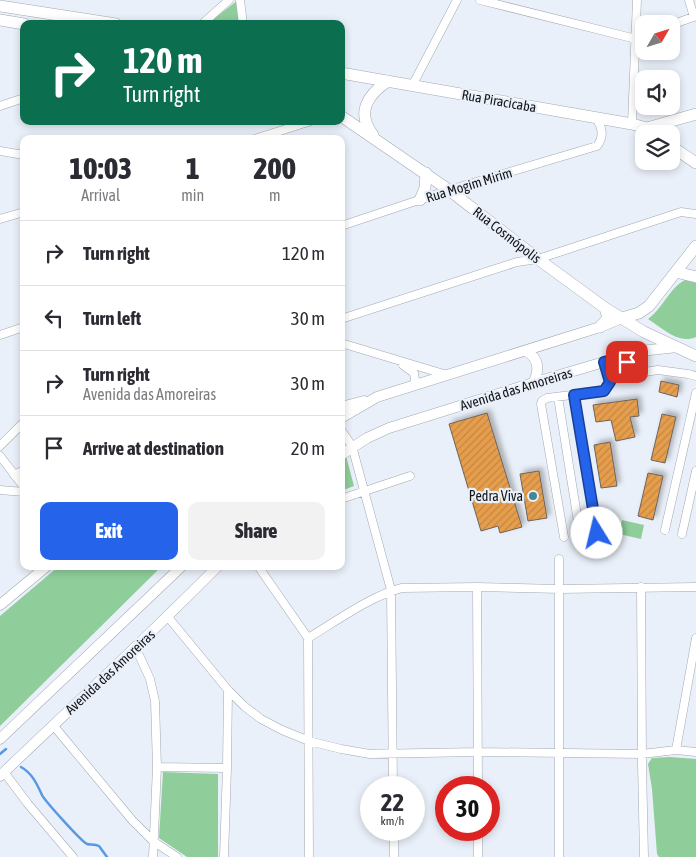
<!DOCTYPE html>
<meta charset="utf-8">
<style>
body{margin:0;font-family:"Asap Condensed",sans-serif;background:#f2f2f3;color:#2b2b33;height:100vh;display:flex;flex-direction:column;font-size:19px;white-space:nowrap}
*{box-sizing:border-box;margin:0}
p{font-size:16px;color:#7c7c81}
.icon{flex:none;width:28px;height:28px;fill:none;stroke:currentColor;stroke-width:2;stroke-linecap:round;stroke-linejoin:round}
.map{position:relative;flex:1;overflow:hidden}
.drawer{position:absolute;left:20px;top:135px;width:325px;height:435px;display:flex;flex-direction:column;background:#fff;border-radius:10px;box-shadow:0 2px 8px #0003}
.drawer>*{flex:none}
.top-card{position:absolute;left:20px;top:20px;width:325px;height:105px;border-radius:10px;box-shadow:0 2px 8px #0003;background:#0b6e4f;color:#fff;overflow:hidden}
.needle{width:32px;rotate:51deg}
.controls{position:absolute;left:635px;top:15px;display:grid;gap:10px}
.controls a{display:grid;place-items:center;width:45px;height:45px;border-radius:10px;background:#fff;box-shadow:0 2px 8px #0003;font-size:25px}
.speed{position:absolute;left:360px;top:776px;display:flex;gap:10px;font-size:25px;font-weight:700;text-align:center}
.speed>*{display:grid;place-content:center;width:65px;height:65px;border-radius:50%;background:#fff;box-shadow:0 2px 8px #0003;line-height:1}
.speed small{font-size:12px;font-weight:400}
.speed .limit{border:8px solid #d22;background:#fff;color:#111}
.pin{position:absolute;display:grid;place-items:center;width:42px;height:42px;color:#fff;margin:-21px;border-radius:10px;box-shadow:0 2px 8px #0006}
.me{position:absolute;width:55px;margin:-28px;rotate:351deg;stroke-linejoin:round;filter:drop-shadow(0 0 4px #0008)}
.turn{display:flex;align-items:center;gap:18px;height:105px;padding:0 20px;font-size:22px}
.turn .icon{width:65px;height:65px;stroke-width:2.5}
.turn b{display:block;font-size:35px;line-height:42px}
.eta{display:flex;justify-content:space-evenly;align-items:center;height:85px;text-align:center}
.eta b{font-size:30px;font-weight:800;line-height:35px}
.primary-button{display:flex;gap:10px;margin-top:auto;padding:10px 20px}
.primary-button a{flex:1;height:58px;border-radius:10px;background:#2563eb;color:#fff;font-size:20px;font-weight:800;line-height:58px;text-align:center}
.primary-button a+a{background:#f2f2f3;color:#2b2b33}
ul{padding:0;list-style:none}
li{display:flex;align-items:center;gap:15px;height:65px;padding:0 20px;border-top:1px solid #e1e1e2}
li div{flex:1}
li b{display:block;font-size:19px}
li em{font-style:normal}
.map>svg:first-child{display:block}
.green{fill:#8fce9b}
.lines{fill:none;stroke-linecap:round;stroke-linejoin:round}
.stream{stroke:#579ae3;stroke-width:2.5}
.building{fill:url(#building-hatch);stroke:#6c645e;filter:url(#shadow)}
.street-casing{stroke:#a2a8b1;stroke-width:9}
.secondary-casing{stroke:#a2a8b1;stroke-width:11}
.primary-casing{stroke:#a2a8b1;stroke-width:12}
.street{stroke:#fff;stroke-width:8}
.secondary{stroke:#fff;stroke-width:10}
.primary{stroke:#fff;stroke-width:11}
.route-casing{stroke:#184099;stroke-width:12}
.route{stroke:#2563eb;stroke-width:9}
.poi-dot{fill:#448697;stroke:#eaf0f9;stroke-width:2}
.labels{text-anchor:middle;dominant-baseline:central;stroke-width:4.5;stroke-linejoin:round;paint-order:stroke}
.street-label{font-size:14px;fill:#131518;stroke:#eaf0f9}
.poi-label{font-size:14px;fill:#131518;stroke:#eaf0f9;text-anchor:end}
</style>
<div class="map">
<svg width="696" height="857" viewBox="0 0 696 857">
<defs>
<pattern id="building-hatch" width="6" height="6" patternUnits="userSpaceOnUse" patternTransform="scale(1.25)"><rect width="6" height="6" fill="#e69e4d"/><path d="M-1 1l2-2M0 6l6-6M5 7l2-2" fill="none" stroke="#c48742"/></pattern>
<filter id="shadow"><feDropShadow dx="3.5" dy="-3.5" stdDeviation="2.5" flood-color="#0004"/></filter>
</defs>
<rect width="100%" height="100%" fill="#eaf0f9"/>
<path class="green" d="M238 0V24H207Z
M688 279 696 282V337C679 345 662 328 648 319 662 310 672 283 688 279Z
M346 456 354 486 341 491V459Z
M622 520 644 525 641 539 619 534Z
M59 566H162L0 726V616Z
M670 757 696 759V857H659L657 854 652 789 648 764 652 758Z
M163 772 218 774V857H187L159 838Z"/>
<g class="lines">
<path class="stream" d="M0 754 6 749
M21 767C32 773 37 784 42 795 45 801 81 841 87 844 90 845 95 844 99 846L107 857"/>
</g>
<path class="building" d="M661 381 679 385 677 397 659 392Z
M637 399 639 416 630 417 635 437 616 441 611 420 596 422 593 405Z
M487 413 522 527 500 533 498 526 481 531 449 424Z
M662 414 676 417 665 463 651 460Z
M610 442 617 486 601 488 594 445Z
M539 471 547 518 528 521 520 474Z
M648 473 663 476 653 520 638 516Z"/>
<g class="lines">
<defs>
<path id="street" d="M240 0 243 24
M480 0 636 39 644 36
M689 0 694 17
M202 24 229 0
M671 25 696 16
M412 86 457 0
M0 106 24 98
M632 124 637 0
M255 139 311 121
M0 151 24 155
M0 219 24 212
M341 226 449 190 597 146C605 136 602 126 595 117
M341 319 517 262 538 259 681 212 696 214
M0 335 24 327
M341 343 447 375
M623 357 634 372 638 373 658 370 688 374 696 376
M403 365 414 373 415 380 414 386
M574 395 597 533
M558 397 580 534
M341 430 352 446 391 590 393 788
M0 446 24 422
M0 456 24 487
M14 475 24 470
M0 490 24 492
M341 499 410 476
M665 530 696 393
M682 534 696 471
M564 537 541 404 542 401 547 398 604 391 610 382 604 363
M559 559V857
M258 566 308 638 309 857
M477 587 478 788
M641 587 642 763 644 857
M168 617 228 690 244 706 261 719 282 730 309 741 341 749 370 754 478 752 642 754 676 750 696 752
M308 638C335 622 372 595 402 588L477 587 560 589 696 587
M133 648 140 657 150 679 155 701 157 767 153 857
M53 725 132 820 153 841 177 857
M676 750 696 638
M157 767 227 768
M4 772 28 804 73 857
M394 830V857
M224 857 227 768 228 690
M478 857V830"/>
<path id="secondary" d="M526 351C539 358 540 370 533 383
M341 407 364 401
M341 418 377 397 600 327 622 318
M341 455 367 438 389 428 533 383 641 351 677 347
M0 605 47 566
M0 739 182 566
M0 776C73 706 147 638 218 566"/>
<path id="primary" d="M0 6 116 24
M0 20 24 24
M341 73 632 124 647 128 654 134
M341 116 449 190 538 259 605 308 644 332 696 356
M647 128 696 114
M373 135C356 113 367 95 388 81
M671 146 696 163
M420 200 425 188 426 173
M676 272 696 277
M622 318 639 313 649 306 696 246
M600 327 608 318 605 308"/>
</defs>
<use href="#street" class="street-casing"/>
<use href="#secondary" class="secondary-casing"/>
<use href="#primary" class="primary-casing"/>
<use href="#street" class="street"/>
<use href="#secondary" class="secondary"/>
<use href="#primary" class="primary"/>
</g>
<g class="lines">
<defs>
<path id="route" d="M597 533 574 395 604 391 610 382 604 362 623 357 627 362"/>
</defs>
<use href="#route" class="route-casing"/>
<use href="#route" class="route"/>
</g>
<circle class="poi-dot" cx="533" cy="496" r="5"/>
<g class="labels">
<g class="street-label">
<text transform="translate(499 101) rotate(10)">Rua Piracicaba</text>
<text transform="translate(469 185) rotate(-17)">Rua Mogim Mirim</text>
<text transform="translate(507 235) rotate(38)">Rua Cosmópolis</text>
<text transform="translate(516 389) rotate(-17)">Avenida das Amoreiras</text>
<text transform="translate(110 672) rotate(-43)">Avenida das Amoreiras</text>
</g>
<g class="poi-label">
<text x="523" y="496">Pedra Viva</text>
</g>
</g>
</svg>
<div class="controls">
<a><svg class="needle" viewBox="-14 -14 28 28"><path d="M0-13l5 13h-10z" fill="#e53935"/><path d="M0 13l5-13h-10z" fill="#7c7c81"/></svg></a>
<a><svg class="icon" aria-label="sound" viewBox="0 0 24 24"><path d="M4 9h4l5-4v14l-5-4H4zM17 9q2 3 0 6"/></svg></a>
<a><svg class="icon" aria-label="layers" viewBox="0 0 24 24"><path d="M12 4l9 5-9 5-9-5zM3 14l9 5 9-5"/></svg></a>
</div>
<div class="speed"><div>22<small>km/h</small></div><div class="limit">30</div></div>
<div class="pin" style="left:627px;top:362px;background:#d93025"><svg class="icon" aria-label="arrive" viewBox="0 0 24 24"><path d="M6 21V4h12l-3 4 3 4H6"/></svg></div>
<svg class="me" style="left:597px;top:533px" viewBox="-20 -20 40 40"><circle r="19" fill="#fff"/><path d="M0-13L10 11 0 6-10 11z" fill="#2563eb"/></svg>
<div class="top-card">
<div class="turn"><svg class="icon" aria-label="right" viewBox="0 0 24 24"><path d="M7 20v-9h11M14 6l5 5-5 5"/></svg><div><b>120 m</b>Turn right</div></div>
</div>
<section class="drawer">
<div class="eta">
<div><b>10:03</b><p>Arrival</p></div>
<div><b>1</b><p>min</p></div>
<div><b>200</b><p>m</p></div>
</div>
<ul>
<li><svg class="icon" aria-label="right" viewBox="0 0 24 24"><path d="M7 20v-9h11M14 6l5 5-5 5"/></svg><div><b>Turn right</b></div><em>120 m</em></li>
<li><svg class="icon" aria-label="left" viewBox="0 0 24 24"><path d="M17 20v-9H6M10 6l-5 5 5 5"/></svg><div><b>Turn left</b></div><em>30 m</em></li>
<li><svg class="icon" aria-label="right" viewBox="0 0 24 24"><path d="M7 20v-9h11M14 6l5 5-5 5"/></svg><div><b>Turn right</b><p>Avenida das Amoreiras</p></div><em>30 m</em></li>
<li><svg class="icon" aria-label="arrive" viewBox="0 0 24 24"><path d="M6 21V4h12l-3 4 3 4H6"/></svg><div><b>Arrive at destination</b></div><em>20 m</em></li>
</ul>
<div class="primary-button"><a>Exit</a><a>Share</a></div>
</section>
</div>
